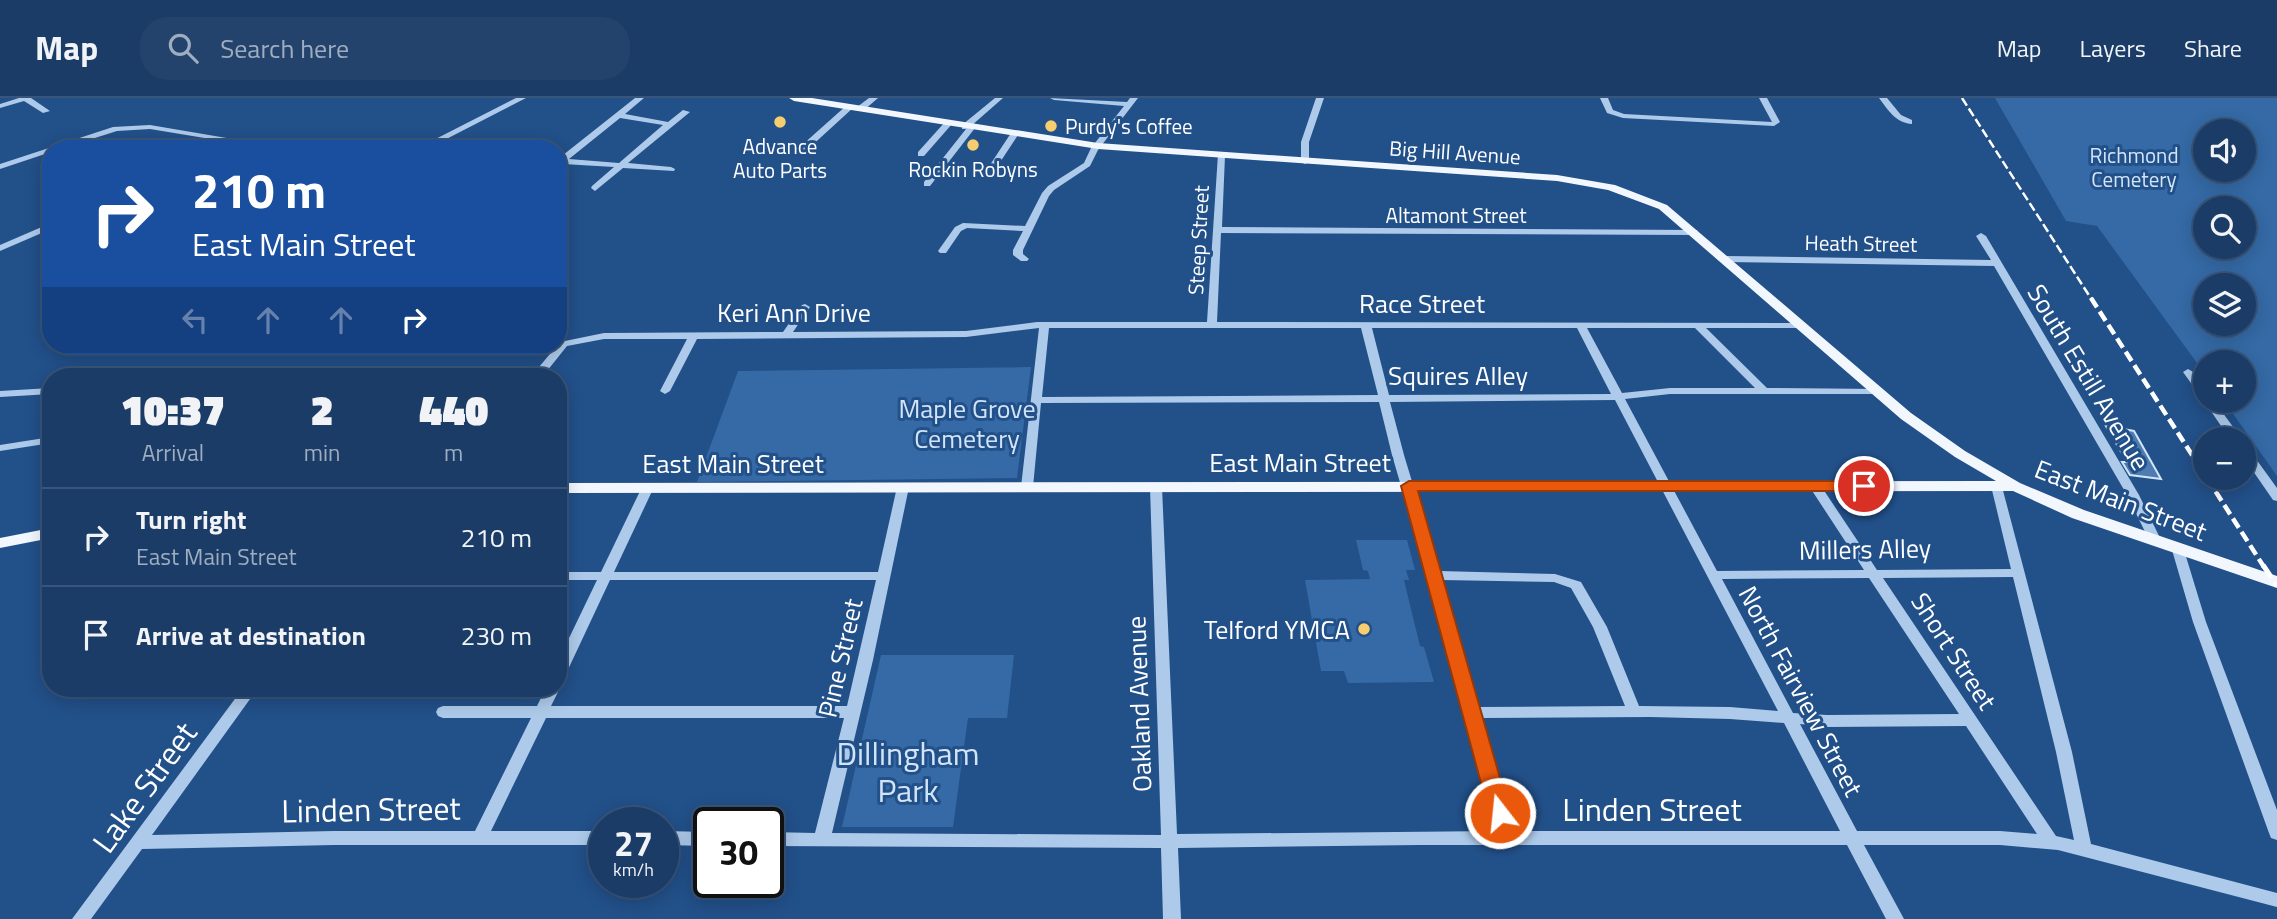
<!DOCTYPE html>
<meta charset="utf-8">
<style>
body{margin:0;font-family:"Titillium Web",sans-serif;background:#23436d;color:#f1f3f6;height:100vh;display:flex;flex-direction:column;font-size:26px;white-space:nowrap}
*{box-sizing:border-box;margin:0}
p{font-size:23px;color:#9fadc0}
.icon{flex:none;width:38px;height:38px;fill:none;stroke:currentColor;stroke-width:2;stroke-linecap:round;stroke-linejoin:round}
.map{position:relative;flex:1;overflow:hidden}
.sheet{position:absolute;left:42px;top:270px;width:525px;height:329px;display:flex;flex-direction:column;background:#1a3c67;border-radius:28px;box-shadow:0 4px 18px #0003,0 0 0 2px #38567b}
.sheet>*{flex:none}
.hud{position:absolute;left:42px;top:42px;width:525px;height:214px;border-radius:28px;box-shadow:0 4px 18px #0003,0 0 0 2px #38567b;background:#1a4fa0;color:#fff;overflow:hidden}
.controls{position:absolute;left:2193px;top:21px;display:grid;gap:14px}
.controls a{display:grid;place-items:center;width:63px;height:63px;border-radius:50%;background:#1a3c67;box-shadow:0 4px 18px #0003,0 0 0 2px #38567b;font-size:35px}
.speed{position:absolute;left:588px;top:709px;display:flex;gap:14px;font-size:35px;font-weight:700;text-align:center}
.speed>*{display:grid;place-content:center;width:91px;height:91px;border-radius:50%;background:#1a3c67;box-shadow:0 4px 18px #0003,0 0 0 2px #38567b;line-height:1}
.speed small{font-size:18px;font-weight:400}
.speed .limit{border:4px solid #111;border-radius:10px;background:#fff;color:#111}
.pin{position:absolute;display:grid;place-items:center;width:60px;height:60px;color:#fff;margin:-30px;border:4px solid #fff;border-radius:50%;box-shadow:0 2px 7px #0007}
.me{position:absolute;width:77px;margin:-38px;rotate:344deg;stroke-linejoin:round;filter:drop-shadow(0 0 5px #0008)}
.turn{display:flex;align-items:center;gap:24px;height:147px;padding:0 35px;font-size:32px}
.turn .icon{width:91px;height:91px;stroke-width:2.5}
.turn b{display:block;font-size:49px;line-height:60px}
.lanes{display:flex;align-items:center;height:66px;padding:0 35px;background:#0003;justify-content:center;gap:35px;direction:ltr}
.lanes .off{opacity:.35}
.eta{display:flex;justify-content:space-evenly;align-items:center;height:119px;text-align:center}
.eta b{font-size:42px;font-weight:800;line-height:49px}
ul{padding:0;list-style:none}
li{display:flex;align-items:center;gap:21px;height:98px;padding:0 35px;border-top:2px solid #38567b}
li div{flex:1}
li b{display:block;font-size:26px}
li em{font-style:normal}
header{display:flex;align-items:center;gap:42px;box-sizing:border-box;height:98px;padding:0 35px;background:#1a3c67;border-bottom:2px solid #38567b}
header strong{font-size:33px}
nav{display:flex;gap:38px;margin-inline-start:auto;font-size:24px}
.search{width:490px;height:63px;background:#23436d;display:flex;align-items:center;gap:18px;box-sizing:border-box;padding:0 24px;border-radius:28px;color:#9fadc0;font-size:26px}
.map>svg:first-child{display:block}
.green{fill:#356aa6;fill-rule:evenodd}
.building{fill:#4e7cb2;stroke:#d2e4f8;stroke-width:2}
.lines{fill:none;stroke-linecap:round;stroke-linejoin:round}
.minor{fill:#adcaea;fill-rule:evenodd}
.major{fill:#f2f7fe;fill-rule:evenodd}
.rail-far2{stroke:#fff;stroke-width:2.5;stroke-dasharray:9 3.5;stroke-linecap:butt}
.rail-far1{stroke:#fff;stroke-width:4.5;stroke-dasharray:11 5;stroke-linecap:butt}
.rail{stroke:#fff;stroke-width:5;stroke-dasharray:15 6;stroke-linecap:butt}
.route{fill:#ea580c;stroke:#983908;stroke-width:2}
.poi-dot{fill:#f7ce6f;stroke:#225089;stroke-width:2.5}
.labels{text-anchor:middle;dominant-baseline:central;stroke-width:6;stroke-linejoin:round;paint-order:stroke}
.far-poi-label{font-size:21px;fill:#fff;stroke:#225089}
.far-street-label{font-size:21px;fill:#fff;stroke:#225089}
.far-park-label{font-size:21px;fill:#d2e4f8;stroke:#225089}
.street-label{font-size:26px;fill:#fff;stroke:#225089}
.park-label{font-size:26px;fill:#d2e4f8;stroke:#225089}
.poi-label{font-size:26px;fill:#fff;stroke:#225089;text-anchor:end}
.near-park-label{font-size:32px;fill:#d2e4f8;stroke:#225089}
.near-street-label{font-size:32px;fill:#fff;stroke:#225089}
</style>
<header>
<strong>Map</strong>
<div class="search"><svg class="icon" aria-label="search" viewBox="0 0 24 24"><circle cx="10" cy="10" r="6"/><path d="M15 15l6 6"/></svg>Search here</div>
<nav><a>Map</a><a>Layers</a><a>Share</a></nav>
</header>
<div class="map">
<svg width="2277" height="821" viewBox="0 0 2277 821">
<rect width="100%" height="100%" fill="#225089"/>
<path class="green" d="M1995 0H2277V378L2224 303H2244V264H2205V276L2097 128 2066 123ZM2244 33V72H2205V33ZM2244 110V149H2205V110ZM2205 187H2244V226H2205Z
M1031 269 1017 380 697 384 738 273Z
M1356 442H1407L1415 472H1406L1409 482H1404L1420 548 1424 549 1434 584 1348 585 1344 573H1321L1305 482 1370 481 1368 473 1363 472Z
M881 557H1014L1007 620H968L953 729H842Z"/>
<path class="building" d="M2106 328 2134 333 2161 381 2130 377 2122 364H2127Z"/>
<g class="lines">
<path class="minor" d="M19 0H31L50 13 43 15 24 3 0 10V6Z
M516 0H526L427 51H416Z
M635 0H644L625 16 668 24 683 12 690 14 628 65 671 69 675 71 674 73 623 70 595 93 591 90 592 88 614 69 563 66 558 67V61ZM620 20 663 27 619 65 569 61Z
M869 0H878L863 13H857V9Z
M995 0H1003L971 28 975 30 930 88H924V84L966 31H962V27Z
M1050 0 1127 4 1130 0H1138L1098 52 1090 68 1054 92 1049 98 1023 152V156L1029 161 1027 163H1021L1013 157V152L1023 133 967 130 961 133 946 155H940L938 153 955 129 963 125 1025 128 1042 95 1048 88 1084 65 1091 50 1124 8 1054 2Z
M1316 0H1324L1309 44V64L1305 66 1301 64V44Z
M1600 0H1608L1613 12 1624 16 1772 24 1759 0H1767L1780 24 1774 28 1623 20 1607 15Z
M1879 0H1887L1901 17 1912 22V26C1896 25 1888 12 1879 0Z
M847 7 854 9 807 52H801V48Z
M945 24 952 26 924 58H918V54Z
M150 27 291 51H271L150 31 117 33 60 51H51V54L0 71V66L113 29Z
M1011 35 1018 37 989 81H983L982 79Z
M1218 56 1225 58 1222 129 1697 132 1698 134 1694 137 1221 135 1217 224 1805 225 1806 227 1801 230H1706L1767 290 1878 291 1882 292 1883 294 1882 296H1670L1625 301 1717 473 1864 472 1809 388 1815 384 1819 385 1877 472 2011 471 1991 388 1993 385H2001L2072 654 2091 746 2277 795V809L2058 752 2000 747H1864L1904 821H1886L1847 747H1419L1178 750 1181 821H1163L1161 750 768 748V734L815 735 844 620H546L491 733H604V747H334L142 751 91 821H72L243 590H258L152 737 334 733H475L531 620H443L438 618 436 614 438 610 443 608H537L546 590H558V587L560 590 551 608H847L876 482H610L565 578 563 582 558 583V563L597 482H558V474H601L642 389 648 385 654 389 614 474H878L897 389 903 385 909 389 873 562 832 735 1161 737 1150 389 1156 385 1162 389 1177 736 1497 733 1427 477 1392 357 1379 304 1041 305 1033 389 1027 393 1021 389 1039 230 966 239 697 241 670 293 665 296 660 293 687 241H604L567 248 547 273 538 278H526L539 269 560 244 604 235 783 234 802 207 805 206 810 209 793 234 966 233 1037 224H1207ZM1049 230H1361L1378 297 1042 299ZM1372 230H1577L1611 296 1389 297ZM1587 230H1695L1755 290H1670L1622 295ZM1615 302 1778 613 1730 609 1639 608 1607 529 1581 484 1555 476 1439 473 1404 357 1390 304ZM2013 479 2056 654 2074 742 2056 738 1883 480ZM1869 480 1959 616 1827 617 1793 615 1722 481ZM1442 482 1554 484 1571 490 1593 529 1625 608 1478 609ZM1650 619 1730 621 1784 625 1840 733H1513L1481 620ZM1800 626 1827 629 1966 628 2037 736 2000 733H1857Z
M558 119 562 122V132L558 135Z
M51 125V131L0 153V147Z
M1981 135 1986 138 2139 397 2162 444 2160 447 2156 448 2150 444 2127 397 1994 168 1726 164 1721 161 1726 158 1991 162 1976 138Z
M2188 271C2199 276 2205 289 2205 300L2201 299 2183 274Z
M51 290V296L0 299V293Z
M2205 301V303H2214L2242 341H2230L2204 303Z
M51 339V345L0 353V347Z
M2244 349 2248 350 2277 390V403L2273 402 2244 360Z
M2178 448 2184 452 2206 524 2277 712V742L2271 740 2269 735 2193 524 2172 452Z
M663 733 709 734V748L663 747Z"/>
<path class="major" d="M789 0H812L1098 45 1557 77 1615 87 1667 107 1911 315 1965 353 2020 385 2084 412 2277 478V490L2072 420 2013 393 558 395V385L1996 383 1955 359 1901 321 1659 111 1608 92 1557 83 1098 51 794 3Z
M51 430V440L0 450V440Z"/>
<path class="rail-far2" d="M1962 0 2092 202"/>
<path class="rail-far1" d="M2091 200 2205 377
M2207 380 2264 469"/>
<path class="rail" d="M2263 467 2277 488"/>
</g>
<path class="route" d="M1409 383H1864L1872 388 1864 393H1418L1510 715 1507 721 1500 723 1492 721 1489 715 1401 388Z"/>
<g class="poi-dot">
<circle cx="780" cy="24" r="7"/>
<circle cx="1051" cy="28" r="7"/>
<circle cx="973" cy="47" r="7"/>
<circle cx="1364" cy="531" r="7"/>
</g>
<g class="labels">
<g class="far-poi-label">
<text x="1065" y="28" text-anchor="start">Purdy's Coffee</text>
<text x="780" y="48">Advance<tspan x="780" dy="24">Auto Parts</tspan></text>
<text x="973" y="71">Rockin Robyns</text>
</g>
<g class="far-street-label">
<text transform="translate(1455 54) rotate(4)">Big Hill Avenue</text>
<text x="1456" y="117">Altamont Street</text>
<text transform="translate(1198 142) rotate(-87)">Steep Street</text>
<text transform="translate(1861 145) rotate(1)">Heath Street</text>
</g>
<g class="far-park-label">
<text x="2134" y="57">Richmond<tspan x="2134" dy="24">Cemetery</tspan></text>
</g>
<g class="street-label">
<text x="1422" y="205">Race Street</text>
<text x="794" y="214">Keri Ann Drive</text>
<text x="1458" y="277">Squires Alley</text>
<text transform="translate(2089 279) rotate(59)">South Estill Avenue</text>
<text x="1300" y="364">East Main Street</text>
<text x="733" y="365">East Main Street</text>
<text transform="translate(2121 402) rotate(21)">East Main Street</text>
<text transform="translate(1865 451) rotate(-1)">Millers Alley</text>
<text transform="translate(1954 553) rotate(57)">Short Street</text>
<text transform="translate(840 560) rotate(-77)">Pine Street</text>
<text transform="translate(1801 593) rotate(62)">North Fairview Street</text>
<text transform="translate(1139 606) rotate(-92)">Oakland Avenue</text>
</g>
<g class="park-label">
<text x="967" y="310">Maple Grove<tspan x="967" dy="30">Cemetery</tspan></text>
</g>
<g class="poi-label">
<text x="1350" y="531">Telford YMCA</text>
</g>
<g class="near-park-label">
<text x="908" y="655">Dillingham<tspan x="908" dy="37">Park</tspan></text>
</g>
<g class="near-street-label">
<text transform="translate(144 689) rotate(-54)">Lake Street</text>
<text transform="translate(371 711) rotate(-1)">Linden Street</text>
<text x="1652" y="711">Linden Street</text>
</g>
</g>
</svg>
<div class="controls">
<a><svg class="icon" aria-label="sound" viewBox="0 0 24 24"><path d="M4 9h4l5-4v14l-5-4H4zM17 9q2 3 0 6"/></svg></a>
<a><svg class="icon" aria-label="search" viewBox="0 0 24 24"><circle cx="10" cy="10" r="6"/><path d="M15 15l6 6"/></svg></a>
<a><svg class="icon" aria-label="layers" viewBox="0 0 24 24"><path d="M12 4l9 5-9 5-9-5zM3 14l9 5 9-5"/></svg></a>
<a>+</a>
<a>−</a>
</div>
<div class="speed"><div>27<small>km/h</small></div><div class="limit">30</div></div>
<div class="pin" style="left:1864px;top:388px;background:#d93025"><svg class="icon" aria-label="arrive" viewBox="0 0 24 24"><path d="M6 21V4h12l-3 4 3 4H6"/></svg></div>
<svg class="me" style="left:1500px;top:715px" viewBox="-20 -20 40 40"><circle r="17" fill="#ea580c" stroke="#fff" stroke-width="3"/><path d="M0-11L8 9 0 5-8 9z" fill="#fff"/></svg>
<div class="hud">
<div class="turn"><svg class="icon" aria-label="right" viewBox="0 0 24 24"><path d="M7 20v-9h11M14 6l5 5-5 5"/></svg><div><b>210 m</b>East Main Street</div></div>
<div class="lanes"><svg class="icon off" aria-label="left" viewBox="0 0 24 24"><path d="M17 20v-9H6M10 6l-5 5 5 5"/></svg><svg class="icon off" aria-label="ahead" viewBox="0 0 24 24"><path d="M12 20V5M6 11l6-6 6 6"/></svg><svg class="icon off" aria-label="ahead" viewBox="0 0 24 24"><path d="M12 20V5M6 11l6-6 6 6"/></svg><svg class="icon" aria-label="right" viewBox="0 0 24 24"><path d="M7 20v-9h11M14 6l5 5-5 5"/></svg></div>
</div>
<section class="sheet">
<div class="eta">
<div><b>10:37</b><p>Arrival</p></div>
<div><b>2</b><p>min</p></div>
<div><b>440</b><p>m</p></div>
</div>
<ul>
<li><svg class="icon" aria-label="right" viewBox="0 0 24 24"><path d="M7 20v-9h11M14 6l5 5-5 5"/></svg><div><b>Turn right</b><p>East Main Street</p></div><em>210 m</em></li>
<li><svg class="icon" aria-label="arrive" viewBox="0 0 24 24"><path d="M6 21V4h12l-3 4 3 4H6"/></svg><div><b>Arrive at destination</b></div><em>230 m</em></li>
</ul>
</section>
</div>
